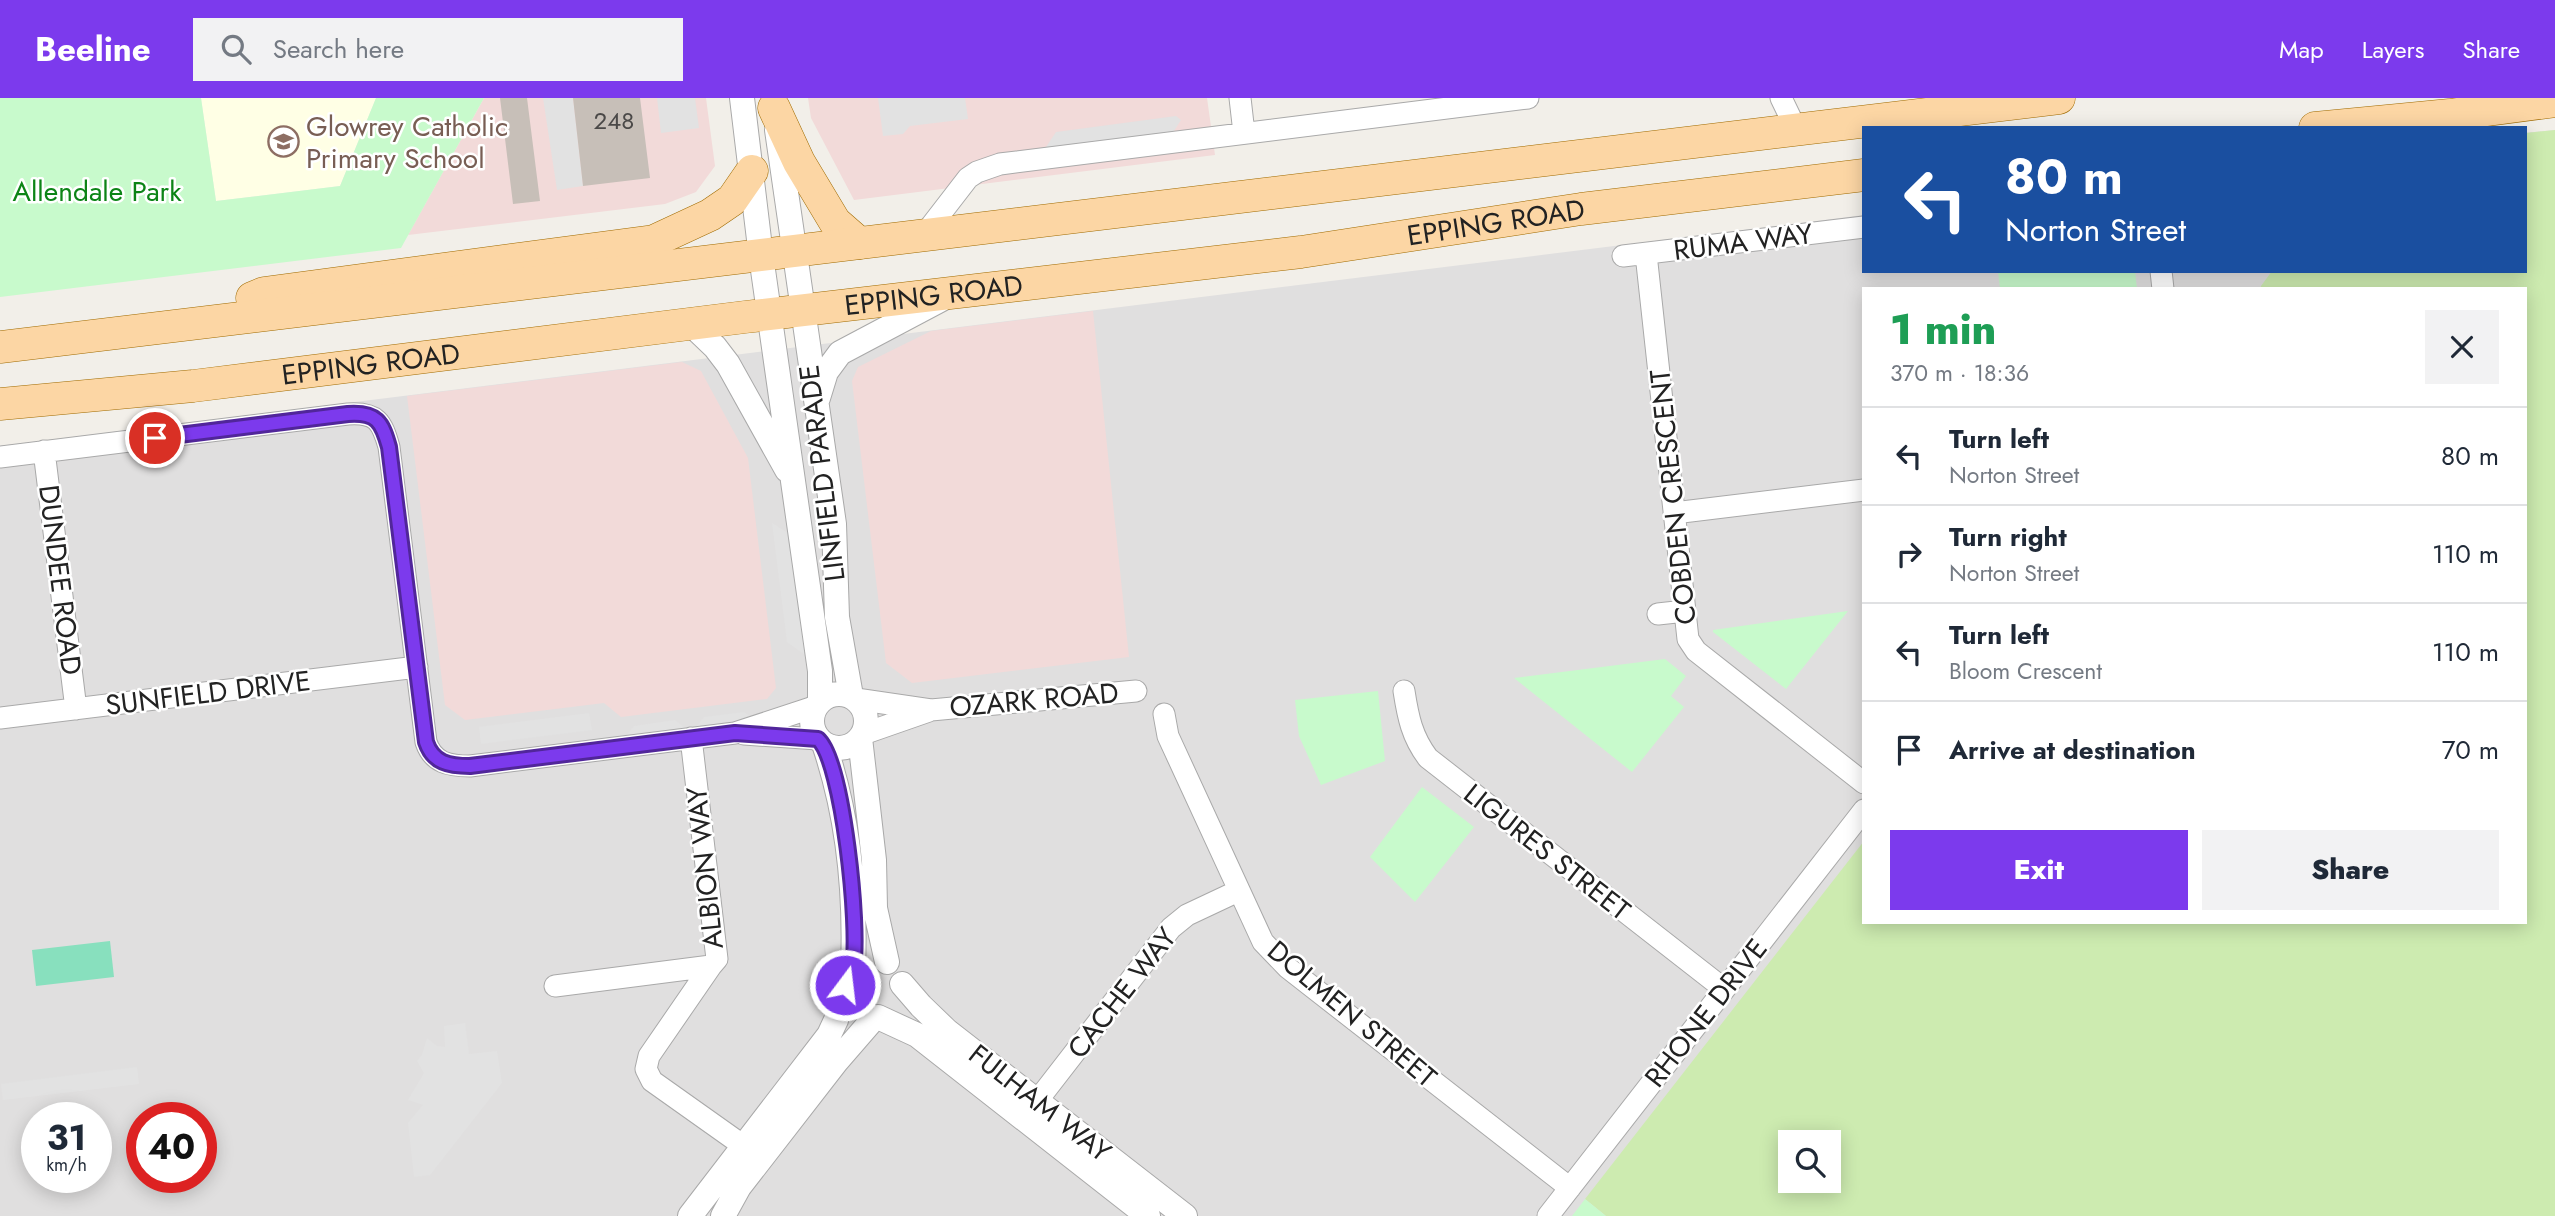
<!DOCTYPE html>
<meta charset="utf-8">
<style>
body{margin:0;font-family:Jost,sans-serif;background:#f2f2f3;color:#1f2937;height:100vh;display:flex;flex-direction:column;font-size:26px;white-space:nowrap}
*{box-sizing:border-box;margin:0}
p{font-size:23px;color:#747a83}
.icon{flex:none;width:38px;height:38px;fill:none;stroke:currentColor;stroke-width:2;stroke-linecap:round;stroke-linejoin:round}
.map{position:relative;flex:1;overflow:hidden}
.side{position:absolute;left:1862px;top:189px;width:665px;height:637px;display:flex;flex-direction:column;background:#fff;border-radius:0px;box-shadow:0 4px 18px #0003}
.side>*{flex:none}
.banner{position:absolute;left:1862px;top:28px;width:665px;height:147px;border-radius:0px;box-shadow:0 4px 18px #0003;background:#1a4fa0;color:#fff;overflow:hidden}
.controls{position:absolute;left:1778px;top:1032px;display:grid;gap:14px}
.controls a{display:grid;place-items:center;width:63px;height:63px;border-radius:0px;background:#fff;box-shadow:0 4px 18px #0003;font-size:35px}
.speed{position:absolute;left:21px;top:1004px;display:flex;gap:14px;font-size:35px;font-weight:700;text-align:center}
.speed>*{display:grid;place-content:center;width:91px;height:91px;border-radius:50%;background:#fff;box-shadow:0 4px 18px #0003;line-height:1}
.speed small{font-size:18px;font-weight:400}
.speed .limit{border:10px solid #d22;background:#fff;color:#111}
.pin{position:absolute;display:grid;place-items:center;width:60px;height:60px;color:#fff;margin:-30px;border:4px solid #fff;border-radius:50%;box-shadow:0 2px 7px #0007}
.me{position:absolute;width:77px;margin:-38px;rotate:15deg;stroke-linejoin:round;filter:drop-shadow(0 0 5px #0008)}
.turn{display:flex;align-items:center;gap:24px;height:147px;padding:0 28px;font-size:32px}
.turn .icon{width:91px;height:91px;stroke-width:2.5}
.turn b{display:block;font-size:49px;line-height:60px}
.round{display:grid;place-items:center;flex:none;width:74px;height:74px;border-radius:0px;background:#f2f2f3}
.overview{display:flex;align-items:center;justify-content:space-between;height:119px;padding:0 28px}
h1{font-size:42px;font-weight:800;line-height:52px;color:#1e9e55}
.action{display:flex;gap:14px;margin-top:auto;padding:14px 28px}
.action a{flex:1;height:80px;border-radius:0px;background:#7c3aed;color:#fff;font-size:28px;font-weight:800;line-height:80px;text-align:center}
.action a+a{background:#f2f2f3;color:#1f2937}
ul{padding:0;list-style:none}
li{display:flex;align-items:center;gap:21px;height:98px;padding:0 28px;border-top:2px solid #e0e1e3}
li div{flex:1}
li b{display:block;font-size:26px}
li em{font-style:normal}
header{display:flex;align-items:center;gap:42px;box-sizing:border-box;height:98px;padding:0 35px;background:#7c3aed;color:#fff}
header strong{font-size:33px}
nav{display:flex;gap:38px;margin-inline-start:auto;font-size:24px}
.search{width:490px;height:63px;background:#f2f2f3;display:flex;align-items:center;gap:18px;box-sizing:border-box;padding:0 24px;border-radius:0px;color:#747a83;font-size:26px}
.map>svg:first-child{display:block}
.residential{fill:#e0dfdf;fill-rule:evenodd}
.commercial{fill:#f2dad9}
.education{fill:#ffffe5}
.grass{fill:#cdebb0;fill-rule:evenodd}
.park{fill:#c8facc}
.pitch{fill:#88e0be}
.parking{fill:#e2e2e2}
.building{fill:#c7bfb8}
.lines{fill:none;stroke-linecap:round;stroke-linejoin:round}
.minor-casing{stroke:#a9a9a9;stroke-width:23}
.tertiary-casing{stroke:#a9a9a9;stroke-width:26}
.primary-casing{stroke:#a06b00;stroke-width:33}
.minor{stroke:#fff;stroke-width:21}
.tertiary{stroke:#fff;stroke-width:24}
.primary{stroke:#fcd6a4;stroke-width:32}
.route-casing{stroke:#51269a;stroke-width:18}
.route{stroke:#7c3aed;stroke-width:12}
.labels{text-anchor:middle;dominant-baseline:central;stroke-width:5;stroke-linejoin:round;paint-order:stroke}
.number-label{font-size:24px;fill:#4b4948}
.education-label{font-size:28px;fill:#785e54;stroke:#fff;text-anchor:start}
.park-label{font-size:28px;fill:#0c8416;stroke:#fff}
.street-label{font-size:28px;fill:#222;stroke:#fff}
</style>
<header>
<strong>Beeline</strong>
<div class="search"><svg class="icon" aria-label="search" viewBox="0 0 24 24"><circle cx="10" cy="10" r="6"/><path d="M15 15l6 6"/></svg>Search here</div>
<nav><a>Map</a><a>Layers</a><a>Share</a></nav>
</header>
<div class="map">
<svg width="2555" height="1118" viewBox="0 0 2555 1118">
<rect width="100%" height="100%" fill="#f2efe9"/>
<path class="residential" d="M2555 32V1118H0V348L1864 117V173H2525V35ZM1864 191H2525V824H1864ZM37 1020H96V1080H37ZM142 1020H201V1080H142ZM1790 1045H1829V1083H1790Z"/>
<path class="commercial" d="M484 0H706L715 68 696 94 665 106 408 137Z
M808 0H1207L1215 57 854 102 811 20Z
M1093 213 1129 559 912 585 886 565 852 283 858 269 931 233Z
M682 264 701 273 748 360 776 590 767 601 621 619 604 605 465 622 445 607 407 298Z"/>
<path class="education" d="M201 0H376L340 88 216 103Z"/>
<path class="grass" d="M2555 32V1118H1606L1585 1101 1864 743V824H2525V191H2261V188L2272 173H2525V35ZM1790 1045H1829V1083H1790Z"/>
<path class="park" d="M0 0H201L216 103 340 88 376 0H484L401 150 0 199Z
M1998 173H2135L2137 191H2000Z
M1848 513 1786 591 1713 534V532Z
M1665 561 1686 578 1671 598 1684 609 1632 674 1514 580Z
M1378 593 1385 663 1321 687 1299 638 1295 602Z
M1422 689 1474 729 1415 804 1370 759Z
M1585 1101 1606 1118H1572Z"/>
<path class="pitch" d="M110 843 114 879 36 888 32 852Z"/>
<path class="parking" d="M543 0H573L583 88 557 92Z
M657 0H695L699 30 661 35Z
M878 0H965L968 21 910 28 903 36 883 38Z
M1176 18 1181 22 1172 36 1044 52 1056 34Z
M772 425 802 444 819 567 787 544Z
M744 614 754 621 697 628 704 619Z
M589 615 592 632 481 646 479 629Z
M675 622 685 630 627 637 634 628Z
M465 925 469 956 497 953 502 985 430 1077 414 1079 408 1025 423 1007 408 1002 424 975 417 963 422 957 427 940 437 948 445 949 444 928Z
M137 969 139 986 3 1002 1 986Z"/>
<path class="building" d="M500 0H527L540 103 513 106Z
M573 0H640L650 80 583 88Z"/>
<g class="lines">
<defs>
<path id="minor" d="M1240 0 1244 35
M1781 0 1796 31
M924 137 968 80 977 74 1000 66 1528 0
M1646 156 1688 541 1696 553 1864 685
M1623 158 1864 129
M2161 173 2163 191
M44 353 76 611
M0 359 348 316C377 314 382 324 389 349L426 644C433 665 449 668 470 668L735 635 814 609
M1674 415 1864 392
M1658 516 1685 513
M1404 593C1408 619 1412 639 1428 660L1724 891
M856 601 931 612 1136 593
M1164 616 1168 638 1263 844 1288 870 1570 1090
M0 620 417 569
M744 636 818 641
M863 636 929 613
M711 868 649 958 646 971 652 983 745 1049
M555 888 711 868 717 861 691 640
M1027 1016 1171 830 1187 817 1238 793
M1548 1118 1864 712"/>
<path id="tertiary" d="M742 0 761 158 820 573V602
M777 32 834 426 837 519 851 598
M691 226 715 249 728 266 787 372
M818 300 826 274 840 255 942 201
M812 623a27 27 0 1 1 54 0a27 27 0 1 1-54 0Z
M860 640 874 762 875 810 887 864
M824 646C848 717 856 795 853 870
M902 886 921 908 947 933 1185 1118
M878 919 917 937 1148 1118
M690 1118 829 937 836 922 845 887
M723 1118 739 1089 836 964 875 919"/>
<g id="primary">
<path d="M774 10 799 64 835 124 859 145"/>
<path d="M2315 30 2450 17 2555 3"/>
<path d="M252 200 264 195 654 143 710 117 732 102 752 73"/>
<path d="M0 249 2059 0"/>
<path id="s1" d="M0 306 193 288 745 219 1301 154 1581 111 1864 77"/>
</g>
</defs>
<use href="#minor" class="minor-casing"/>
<use href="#tertiary" class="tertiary-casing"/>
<use href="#primary" class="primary-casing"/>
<use href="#minor" class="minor"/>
<use href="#tertiary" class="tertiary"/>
<use href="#primary" class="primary"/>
</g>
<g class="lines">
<defs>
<path id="route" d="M155 340 348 316C377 314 382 324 389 349L426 644C433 665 449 668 470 668L735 635 818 641C843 663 860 832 853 867 851 874 847 880 845 887"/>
</defs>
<use href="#route" class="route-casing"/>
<use href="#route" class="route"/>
</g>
<defs>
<symbol id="school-ring" viewBox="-11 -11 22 22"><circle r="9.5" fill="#fff" stroke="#8d6e63" stroke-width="1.5"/><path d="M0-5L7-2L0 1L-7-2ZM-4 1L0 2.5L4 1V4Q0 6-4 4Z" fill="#8d6e63"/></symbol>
</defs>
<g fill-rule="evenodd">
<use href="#school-ring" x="266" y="26" width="35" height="35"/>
</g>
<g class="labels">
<g class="number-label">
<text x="614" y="22">248</text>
</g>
<g class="education-label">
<text x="306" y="28">Glowrey Catholic<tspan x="306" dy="32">Primary School</tspan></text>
</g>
<g class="park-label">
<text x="97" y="93">Allendale Park</text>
</g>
<g class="street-label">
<text stroke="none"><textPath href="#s1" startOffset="1507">EPPING ROAD</textPath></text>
<text transform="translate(1743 144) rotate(-7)">RUMA WAY</text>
<text stroke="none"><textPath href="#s1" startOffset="940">EPPING ROAD</textPath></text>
<text stroke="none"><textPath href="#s1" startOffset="373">EPPING ROAD</textPath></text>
<text transform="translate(822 375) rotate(-97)">LINFIELD PARADE</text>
<text transform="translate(1673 399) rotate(-96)">COBDEN CRESCENT</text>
<text transform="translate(60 482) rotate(83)">DUNDEE ROAD</text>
<text transform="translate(208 595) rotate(-7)">SUNFIELD DRIVE</text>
<text transform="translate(1034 602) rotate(-5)">OZARK ROAD</text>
<text transform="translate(1547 754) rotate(38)">LIGURES STREET</text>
<text transform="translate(705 770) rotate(-96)">ALBION WAY</text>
<text transform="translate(1122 895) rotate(-52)">CACHE WAY</text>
<text transform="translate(1706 915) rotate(-52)">RHONE DRIVE</text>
<text transform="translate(1352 916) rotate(40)">DOLMEN STREET</text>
<text transform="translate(1040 1005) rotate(38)">FULHAM WAY</text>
</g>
</g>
</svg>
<div class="controls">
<a><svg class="icon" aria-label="search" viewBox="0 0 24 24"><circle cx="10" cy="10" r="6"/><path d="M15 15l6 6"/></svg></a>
</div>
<div class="speed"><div>31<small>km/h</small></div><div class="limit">40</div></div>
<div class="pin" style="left:155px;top:340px;background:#d93025"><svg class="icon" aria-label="arrive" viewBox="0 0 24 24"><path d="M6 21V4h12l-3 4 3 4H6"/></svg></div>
<svg class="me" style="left:845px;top:887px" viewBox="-20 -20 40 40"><circle r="17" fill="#7c3aed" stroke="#fff" stroke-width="3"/><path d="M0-11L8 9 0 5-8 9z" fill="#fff"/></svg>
<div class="banner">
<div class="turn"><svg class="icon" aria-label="left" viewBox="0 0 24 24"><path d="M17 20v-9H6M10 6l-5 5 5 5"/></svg><div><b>80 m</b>Norton Street</div></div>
</div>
<section class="side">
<div class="overview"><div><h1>1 min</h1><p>370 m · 18:36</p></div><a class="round"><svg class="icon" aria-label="close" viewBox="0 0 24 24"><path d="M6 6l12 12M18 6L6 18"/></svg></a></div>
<ul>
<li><svg class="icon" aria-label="left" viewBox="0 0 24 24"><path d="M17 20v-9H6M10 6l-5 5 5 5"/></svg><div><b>Turn left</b><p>Norton Street</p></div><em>80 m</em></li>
<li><svg class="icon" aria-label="right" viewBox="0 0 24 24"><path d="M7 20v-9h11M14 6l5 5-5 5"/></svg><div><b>Turn right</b><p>Norton Street</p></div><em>110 m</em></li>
<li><svg class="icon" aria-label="left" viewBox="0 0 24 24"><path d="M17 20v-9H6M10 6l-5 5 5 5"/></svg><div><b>Turn left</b><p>Bloom Crescent</p></div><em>110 m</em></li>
<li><svg class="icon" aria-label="arrive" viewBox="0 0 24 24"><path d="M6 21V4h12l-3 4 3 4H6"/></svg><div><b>Arrive at destination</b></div><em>70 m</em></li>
</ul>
<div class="action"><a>Exit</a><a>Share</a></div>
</section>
</div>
